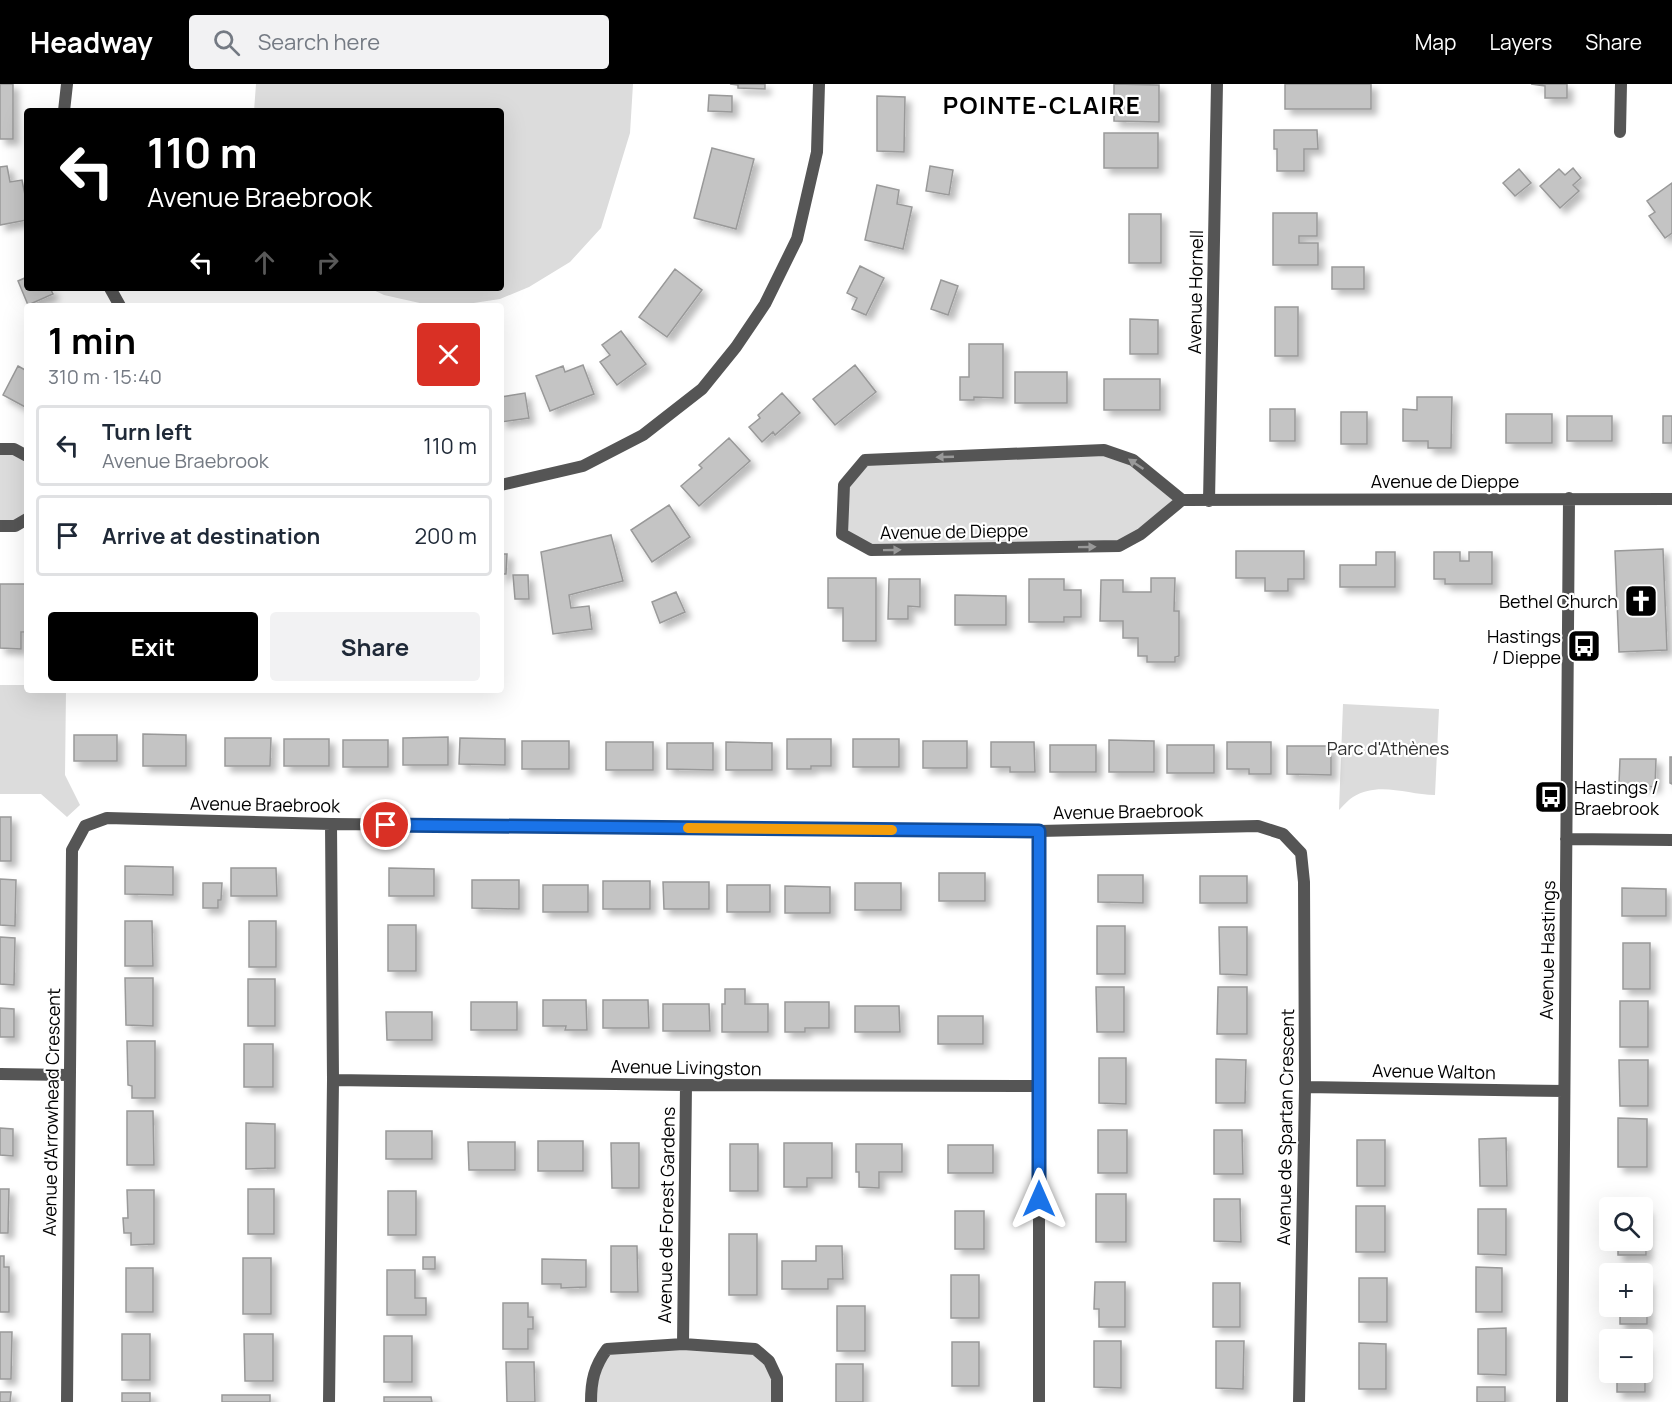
<!DOCTYPE html>
<meta charset="utf-8">
<style>
body{margin:0;font-family:Manrope,sans-serif;background:#f2f2f3;color:#1f2937;height:100vh;display:flex;flex-direction:column;font-size:22px;white-space:nowrap}
*{box-sizing:border-box;margin:0}
p{font-size:20px;color:#747a83}
.icon{flex:none;width:33px;height:33px;fill:none;stroke:currentColor;stroke-width:2;stroke-linecap:round;stroke-linejoin:round}
.map{position:relative;flex:1;overflow:hidden}
.drawer{position:absolute;left:24px;top:219px;width:480px;height:390px;display:flex;flex-direction:column;background:#fff;border-radius:6px;box-shadow:0 6px 24px #0002}
.drawer>*{flex:none}
.hud{position:absolute;left:24px;top:24px;width:480px;height:183px;border-radius:6px;box-shadow:0 6px 24px #0002;background:#000;color:#fff;overflow:hidden}
.buttons{position:absolute;left:1599px;top:1113px;display:grid;gap:12px}
.buttons a{display:grid;place-items:center;width:54px;height:54px;border-radius:6px;background:#fff;box-shadow:0 6px 24px #0002;font-size:30px}
.pin{position:absolute;display:grid;place-items:center;width:51px;height:51px;color:#fff;margin:-26px;border:3px solid #fff;border-radius:50%;box-shadow:0 2px 6px #0007}
.me{position:absolute;width:66px;margin:-33px;rotate:0deg;stroke-linejoin:round;filter:drop-shadow(0 0 4px #0008)}
.turn{display:flex;align-items:center;gap:21px;height:126px;padding:0 24px;font-size:27px}
.turn .icon{width:78px;height:78px;stroke-width:2.5}
.turn b{display:block;font-size:42px;line-height:51px}
.lanes{display:flex;align-items:center;height:57px;padding:0 24px;background:#0003;justify-content:center;gap:30px;direction:ltr}
.lanes .off{opacity:.35}
.round{display:grid;place-items:center;flex:none;width:63px;height:63px;border-radius:6px;background:#f2f2f3}
.head{display:flex;align-items:center;justify-content:space-between;height:102px;padding:0 24px}
h1{font-size:36px;font-weight:700;line-height:45px;color:#000}
.cta{display:flex;gap:12px;margin-top:auto;padding:12px 24px}
.cta a{flex:1;height:69px;border-radius:6px;background:#000;color:#fff;font-size:24px;font-weight:700;line-height:69px;text-align:center}
.cta a+a{background:#f2f2f3;color:#1f2937}
ul{padding:0;list-style:none}
li{display:flex;align-items:center;gap:18px;height:81px;margin:0 12px 9px;padding:0 12px;border:3px solid #e0e1e3;border-radius:6px}
li div{flex:1}
li b{display:block;font-size:22px}
li em{font-style:normal}
header{display:flex;align-items:center;gap:36px;box-sizing:border-box;height:84px;padding:0 30px;background:#000;color:#fff}
header strong{font-size:28px}
nav{display:flex;gap:33px;margin-inline-start:auto;font-size:21px}
.search{width:420px;height:54px;background:#f2f2f3;display:flex;align-items:center;gap:15px;box-sizing:border-box;padding:0 21px;border-radius:6px;color:#747a83;font-size:22px}
.map>svg:first-child{display:block}
.green{fill:#dcdcdc}
.building{fill:#c4c4c4;stroke:#999;stroke-width:1.5;filter:url(#shadow)}
.lines{fill:none;stroke-linecap:round;stroke-linejoin:round}
.street{stroke:#555;stroke-width:12}
.oneway{fill:#999}
.route-casing{stroke:#114b97;stroke-width:15}
.route{stroke:#1a73e8;stroke-width:10}
.slow{stroke:#f59e0b;stroke-width:10}
.labels{text-anchor:middle;dominant-baseline:central;stroke-width:4.5;stroke-linejoin:round;paint-order:stroke}
.street-label{font-size:18px;fill:#000;stroke:#fff}
.poi-label{font-size:18px;fill:#000;stroke:#fff;text-anchor:end}
.park-label{font-size:18px;fill:#333;stroke:#fff}
.district-label{font-size:24px;font-weight:bold;letter-spacing:1.5px;fill:#000;stroke:#fff}
</style>
<header>
<strong>Headway</strong>
<div class="search"><svg class="icon" aria-label="search" viewBox="0 0 24 24"><circle cx="10" cy="10" r="6"/><path d="M15 15l6 6"/></svg>Search here</div>
<nav><a>Map</a><a>Layers</a><a>Share</a></nav>
</header>
<div class="map">
<svg width="1672" height="1318" viewBox="0 0 1672 1318">
<defs>
<filter id="shadow"><feDropShadow dx="5.5" dy="5.5" stdDeviation="3" flood-color="#0004"/></filter>
</defs>
<rect width="100%" height="100%" fill="#fff"/>
<path class="green" d="M256 0H633L630 49 601 144 570 178 529 203 500 215 454 222H433L384 211 369 204H501V27H254Z
M0 365 27 372V435L0 442Z
M1104 366 1133 376 1182 416 1119 462 871 466 842 450 844 401 865 376Z
M0 601H27V606H66L65 691 80 721 67 733 41 710H0Z
M1343 620 1439 625 1435 711C1408 711 1379 697 1353 713 1348 716 1343 722 1339 726Z
M607 1265H755L769 1277 777 1318H591Z"/>
<path class="building" d="M0 0H13V55H0Z
M730 0H765V5L738 4V1Z
M1114 0 1159 1V38L1114 37Z
M1285 0H1371V25H1285Z
M1531 0H1567V14H1545V2Z
M709 11 732 12V28L708 27Z
M877 12 905 13 904 68 877 67Z
M1274 46H1317L1318 65H1304V87H1277V65H1274Z
M1104 49H1158V84H1104Z
M712 64 754 75 736 145 694 134Z
M7 82 10 98 22 96 27 121V136L0 141V83Z
M930 82 953 86 949 111 926 107Z
M1573 84 1581 94 1573 101 1579 107 1560 124 1540 102 1559 85 1565 91Z
M1519 85 1531 99 1515 112 1503 99Z
M1672 99V149L1665 154 1649 132 1655 128 1647 117Z
M877 101 899 106 897 120 912 123 903 165 865 156Z
M1273 129H1317V152H1299V159H1318V181H1273Z
M1129 130H1161V179H1129Z
M860 182 884 194 866 231 852 225 857 214 847 209Z
M1332 183H1364V205H1332Z
M675 185 702 206 667 253 639 233Z
M27 193V204H50L53 210 28 221 18 197Z
M941 196 958 202 948 231 931 225Z
M1275 223H1298V272H1275Z
M1130 235 1158 236V270H1130Z
M621 247 646 280 617 301 600 278 610 271 602 261Z
M969 260H1003V314L974 313V316H960V293H969Z
M583 281 594 310 550 327 536 292 563 282 565 288Z
M855 281 876 308 835 341 813 315Z
M18 282 27 287V324L3 311Z
M1015 288H1067V319H1015Z
M1104 295H1160V326H1104Z
M525 309 529 334 501 338V313Z
M782 309 800 329 775 351 773 348 762 358 749 343 760 334 758 331Z
M1417 313H1452L1451 364H1428V357H1403V325L1417 326Z
M1270 325H1295V357H1270Z
M1341 328H1367V360H1341Z
M1506 330H1552V359H1506Z
M1567 332H1612V357H1567Z
M1663 332H1672V359H1663Z
M729 354 750 377 699 422 681 402 702 384 699 381Z
M669 421 690 453 652 478 631 446Z
M611 451 623 497 569 511 571 524 589 522 592 545 553 550 541 468Z
M1663 465 1667 566 1619 568 1615 467Z
M1236 467H1304V495H1288V507H1265V494H1236Z
M1376 468H1395V503H1340V481H1376Z
M1434 468H1460V477H1469V468H1492V500H1445V495H1434Z
M501 470H507L506 490H501V496Z
M513 491H528L529 515H515Z
M828 494H876V557H843V524H828Z
M1151 494H1175L1174 527H1179V572L1175 573V578H1147V572H1138V554H1123V537H1100L1101 496H1123V508H1151Z
M889 495H920V523L908 522V535H888Z
M1029 495H1064V506H1081V533H1064V538H1029Z
M0 500H26L25 548H21V565L0 564Z
M676 508 685 528 660 539 652 518Z
M955 511 1006 512V541H955Z
M143 650 186 651V682H143Z
M74 651H117V677H74Z
M448 653V681H403V654Z
M225 654H271L270 682H225Z
M460 654 505 655V681L459 680Z
M284 655H329V682H284Z
M787 655H831V682H811V685H787Z
M853 655H899V683H853Z
M343 656H388V683H343Z
M1109 656 1154 657V688H1109Z
M522 657H569V685H522Z
M923 657H967V684H923Z
M606 658H653V686H606Z
M726 658 772 659V686H726Z
M991 658H1034L1035 688H1010V683H991Z
M1227 658H1271V690H1249V685H1227Z
M667 659H713V686L667 685Z
M1050 661H1096V688H1050Z
M1167 661H1214V689H1167Z
M1287 662H1331V691L1287 690Z
M1670 673H1672V700L1670 699Z
M1620 675H1656L1655 703 1619 700Z
M0 733H11V777H0Z
M125 782 173 783V811L125 810Z
M231 784H276L277 812H231Z
M389 784 434 785V812H389Z
M939 789H985V817H939Z
M1098 791H1143V819L1098 818Z
M1200 792H1247V819H1200Z
M0 795 16 796 15 842 0 841Z
M472 796H519V825L472 824Z
M603 797H650V825H603Z
M663 798H709V825H664Z
M203 799H222L221 816H218V824H203Z
M855 799H901V826H855Z
M543 801H588V828H543Z
M727 801H770V828H727Z
M785 802 830 803V829H785Z
M1622 804 1666 805V832H1622Z
M125 837H152L153 882H125Z
M249 837H276V883H249Z
M388 841H416V887H388Z
M1097 842H1125V890H1097Z
M1219 843H1247V891L1220 890Z
M0 853 15 854 14 901 0 900Z
M1623 859H1650V905H1623Z
M125 894H153V942L126 941Z
M248 895H275V942H248Z
M1096 903H1124V948H1097Z
M1218 903H1247V950H1217Z
M725 905H745V920H768V948H722V920H725Z
M543 916H586L587 946H565L566 942H543Z
M603 916H648L649 944H603Z
M1620 917H1648V963H1620Z
M471 918H517V946H471Z
M785 918H829V944H805V948H785Z
M663 920H709L710 947H663Z
M855 922H899L900 948H855Z
M0 924 14 925V953H0Z
M386 928H432V956H387Z
M938 932H983V960H938Z
M127 957H155V1014H132V1002L128 1001Z
M244 960H273V1003H244Z
M1099 974H1126V1020L1099 1019Z
M1216 975 1246 976 1245 1019H1216Z
M1619 976H1648V1022H1620Z
M127 1027H153L154 1081H127Z
M1618 1034 1647 1035V1083H1618Z
M246 1039 275 1040V1084L246 1085Z
M0 1044 13 1045V1072L0 1071Z
M1098 1046H1127V1089H1098Z
M1214 1046H1242L1243 1090H1214Z
M386 1047H432V1075H386Z
M1506 1054 1507 1102H1480L1479 1055Z
M1357 1056H1385V1102H1357Z
M538 1057H583V1087H538Z
M468 1058H515V1086H469Z
M611 1059H639V1104H612Z
M784 1059H832V1094H807V1103H784Z
M730 1060H758V1107H730Z
M856 1060H902V1088H879V1104L859 1103V1088H856Z
M948 1061H993V1089H948Z
M0 1105H9L8 1149H0Z
M248 1105H274V1150H248Z
M127 1106H154V1160L131 1161V1149H124L123 1134H128Z
M388 1107H416V1151H388Z
M1096 1110H1126V1158H1096Z
M1214 1115H1240L1241 1158 1214 1157Z
M1356 1122H1385V1168H1356Z
M1478 1125H1506V1171L1478 1170Z
M1642 1125H1646V1171H1618V1156H1642Z
M955 1127H984V1165H955Z
M729 1150H757V1211H729Z
M611 1162H637L638 1208H611Z
M816 1162H842L843 1195H828V1205H782V1177H816Z
M0 1172H4V1183H9V1228H0Z
M423 1173H435V1185H423Z
M243 1174H271V1230H243Z
M542 1175 586 1176V1203L561 1204V1200H542Z
M1476 1183 1502 1184V1228H1476Z
M126 1184H153V1228H126Z
M387 1186H415V1214H426V1231H387Z
M951 1191H979V1234H951Z
M1359 1194H1387V1238H1359Z
M1642 1196H1647V1240H1620V1222H1642Z
M1095 1198H1125V1243H1099V1225H1094Z
M1213 1199H1240V1243H1213Z
M503 1219H528V1233H533V1245H528V1265H503Z
M837 1222H865V1267H837Z
M1506 1244V1291L1478 1290V1245Z
M0 1248H12L11 1295H0Z
M122 1250H150V1296H122Z
M244 1250H273V1297H245Z
M384 1252H412V1298H384Z
M1094 1257H1121V1304L1094 1303Z
M1216 1257H1244L1243 1305 1216 1304Z
M952 1258H979V1302H952Z
M1359 1259 1386 1260V1305H1359Z
M1642 1262H1645V1308H1617V1288H1642Z
M506 1278H534L535 1318H507Z
M836 1280H863V1318H836Z
M1477 1303H1505V1318H1477Z
M0 1308H11L10 1318H0Z
M122 1309H150V1318H122Z
M222 1311H270V1318H222Z
M384 1313H431L432 1318H384Z"/>
<g class="lines">
<path class="street" d="M64 27 67 0
M1620 48 1621 0
M110 204 120 222
M0 365H14L27 372
M501 401 583 382 643 351 702 305 736 263 765 220 797 155 817 68 819 0
M1182 416 1141 450 1119 462 871 466 842 450 844 401 865 376 1104 366 1133 376 1182 416 1672 415
M1209 417 1217 0
M0 442H15L27 435
M1566 755 1672 756
M0 990 69 991
M333 996 686 1001 1039 1002
M1305 1003 1564 1007
M683 1260 686 1001
M67 1318 72 766 85 742 107 734 331 740 1039 747 1258 742 1283 750 1301 769 1304 798 1305 1003 1299 1318
M329 1318 333 996 331 740
M591 1318C591 1297 594 1283 607 1265L683 1260 755 1265 769 1277 777 1294V1318
M1039 1318V747
M1562 1318 1569 414"/>
</g>
<defs><path id="oneway-solid" d="M-6-.8H1V-3.2L6.5 0L1 3.2V.8H-6Z" transform="scale(1.5)"/></defs>
<g class="oneway">
<use href="#oneway-solid" transform="translate(945 373) rotate(178)"/>
<use href="#oneway-solid" transform="translate(1136 380) rotate(-146)"/>
<use href="#oneway-solid" transform="translate(1087 463) rotate(-1)"/>
<use href="#oneway-solid" transform="translate(892 466) rotate(-1)"/>
</g>
<g class="lines">
<defs>
<path id="route" d="M386 741 1039 747V1115"/>
</defs>
<use href="#route" class="route-casing"/>
<use href="#route" class="route"/>
<path class="slow" d="M688 744 892 746"/>
</g>
<defs>
<symbol id="church-square" viewBox="-11 -11 22 22"><rect x="-9" y="-9" width="18" height="18" rx="4" fill="#000" stroke="#fff"/><path d="M-1.2-6h2.4v3.5h3.3v2.4h-3.3V6h-2.4V-.1h-3.3v-2.4h3.3Z" fill="#fff"/></symbol>
<symbol id="bus-square" viewBox="-11 -11 22 22"><rect x="-9" y="-9" width="18" height="18" rx="4" fill="#000" stroke="#fff"/><path d="M-5-6H5V4H4V6H2V4H-2V6H-4V4H-5ZM-3.5-4V0h7V-4ZM-3.5 1.2v1.5H-2V1.2ZM2 1.2v1.5H3.5V1.2Z" fill="#fff"/></symbol>
</defs>
<g fill-rule="evenodd">
<use href="#church-square" x="1622" y="498" width="38" height="38"/>
<use href="#bus-square" x="1565" y="543" width="38" height="38"/>
<use href="#bus-square" x="1532" y="694" width="38" height="38"/>
</g>
<g class="labels">
<g class="street-label">
<text transform="translate(1195 208) rotate(-89)">Avenue Hornell</text>
<text x="1445" y="397">Avenue de Dieppe</text>
<text transform="translate(954 447) rotate(-1)">Avenue de Dieppe</text>
<text transform="translate(265 720) rotate(1)">Avenue Braebrook</text>
<text transform="translate(1128 727) rotate(-1)">Avenue Braebrook</text>
<text transform="translate(1547 866) rotate(-89)">Avenue Hastings</text>
<text transform="translate(686 983) rotate(1)">Avenue Livingston</text>
<text transform="translate(1434 987) rotate(1)">Avenue Walton</text>
<text transform="translate(51 1028) rotate(-89)">Avenue d'Arrowhead Crescent</text>
<text transform="translate(1285 1043) rotate(-89)">Avenue de Spartan Crescent</text>
<text transform="translate(666 1131) rotate(-89)">Avenue de Forest Gardens</text>
</g>
<g class="poi-label">
<text x="1618" y="517">Bethel Church</text>
<text x="1561" y="552">Hastings<tspan x="1561" dy="21">/ Dieppe</tspan></text>
<text x="1574" y="703" text-anchor="start">Hastings /<tspan x="1574" dy="21">Braebrook</tspan></text>
</g>
<g class="park-label">
<text x="1388" y="664">Parc d'Athènes</text>
</g>
<g class="district-label">
<text x="1042" y="20">POINTE-CLAIRE</text>
</g>
</g>
</svg>
<div class="buttons">
<a><svg class="icon" aria-label="search" viewBox="0 0 24 24"><circle cx="10" cy="10" r="6"/><path d="M15 15l6 6"/></svg></a>
<a>+</a>
<a>−</a>
</div>
<div class="pin" style="left:386px;top:741px;background:#d93025"><svg class="icon" aria-label="arrive" viewBox="0 0 24 24"><path d="M6 21V4h12l-3 4 3 4H6"/></svg></div>
<svg class="me" style="left:1039px;top:1115px" viewBox="-20 -20 40 40"><path d="M0-17L14 15 0 8-14 15z" fill="#1a73e8" stroke="#fff" stroke-width="4"/></svg>
<div class="hud">
<div class="turn"><svg class="icon" aria-label="left" viewBox="0 0 24 24"><path d="M17 20v-9H6M10 6l-5 5 5 5"/></svg><div><b>110 m</b>Avenue Braebrook</div></div>
<div class="lanes"><svg class="icon" aria-label="left" viewBox="0 0 24 24"><path d="M17 20v-9H6M10 6l-5 5 5 5"/></svg><svg class="icon off" aria-label="ahead" viewBox="0 0 24 24"><path d="M12 20V5M6 11l6-6 6 6"/></svg><svg class="icon off" aria-label="right" viewBox="0 0 24 24"><path d="M7 20v-9h11M14 6l5 5-5 5"/></svg></div>
</div>
<section class="drawer">
<div class="head"><div><h1>1 min</h1><p>310 m · 15:40</p></div><a class="round" style="background:#d93025;color:#fff"><svg class="icon" aria-label="close" viewBox="0 0 24 24"><path d="M6 6l12 12M18 6L6 18"/></svg></a></div>
<ul>
<li><svg class="icon" aria-label="left" viewBox="0 0 24 24"><path d="M17 20v-9H6M10 6l-5 5 5 5"/></svg><div><b>Turn left</b><p>Avenue Braebrook</p></div><em>110 m</em></li>
<li><svg class="icon" aria-label="arrive" viewBox="0 0 24 24"><path d="M6 21V4h12l-3 4 3 4H6"/></svg><div><b>Arrive at destination</b></div><em>200 m</em></li>
</ul>
<div class="cta"><a>Exit</a><a>Share</a></div>
</section>
</div>
